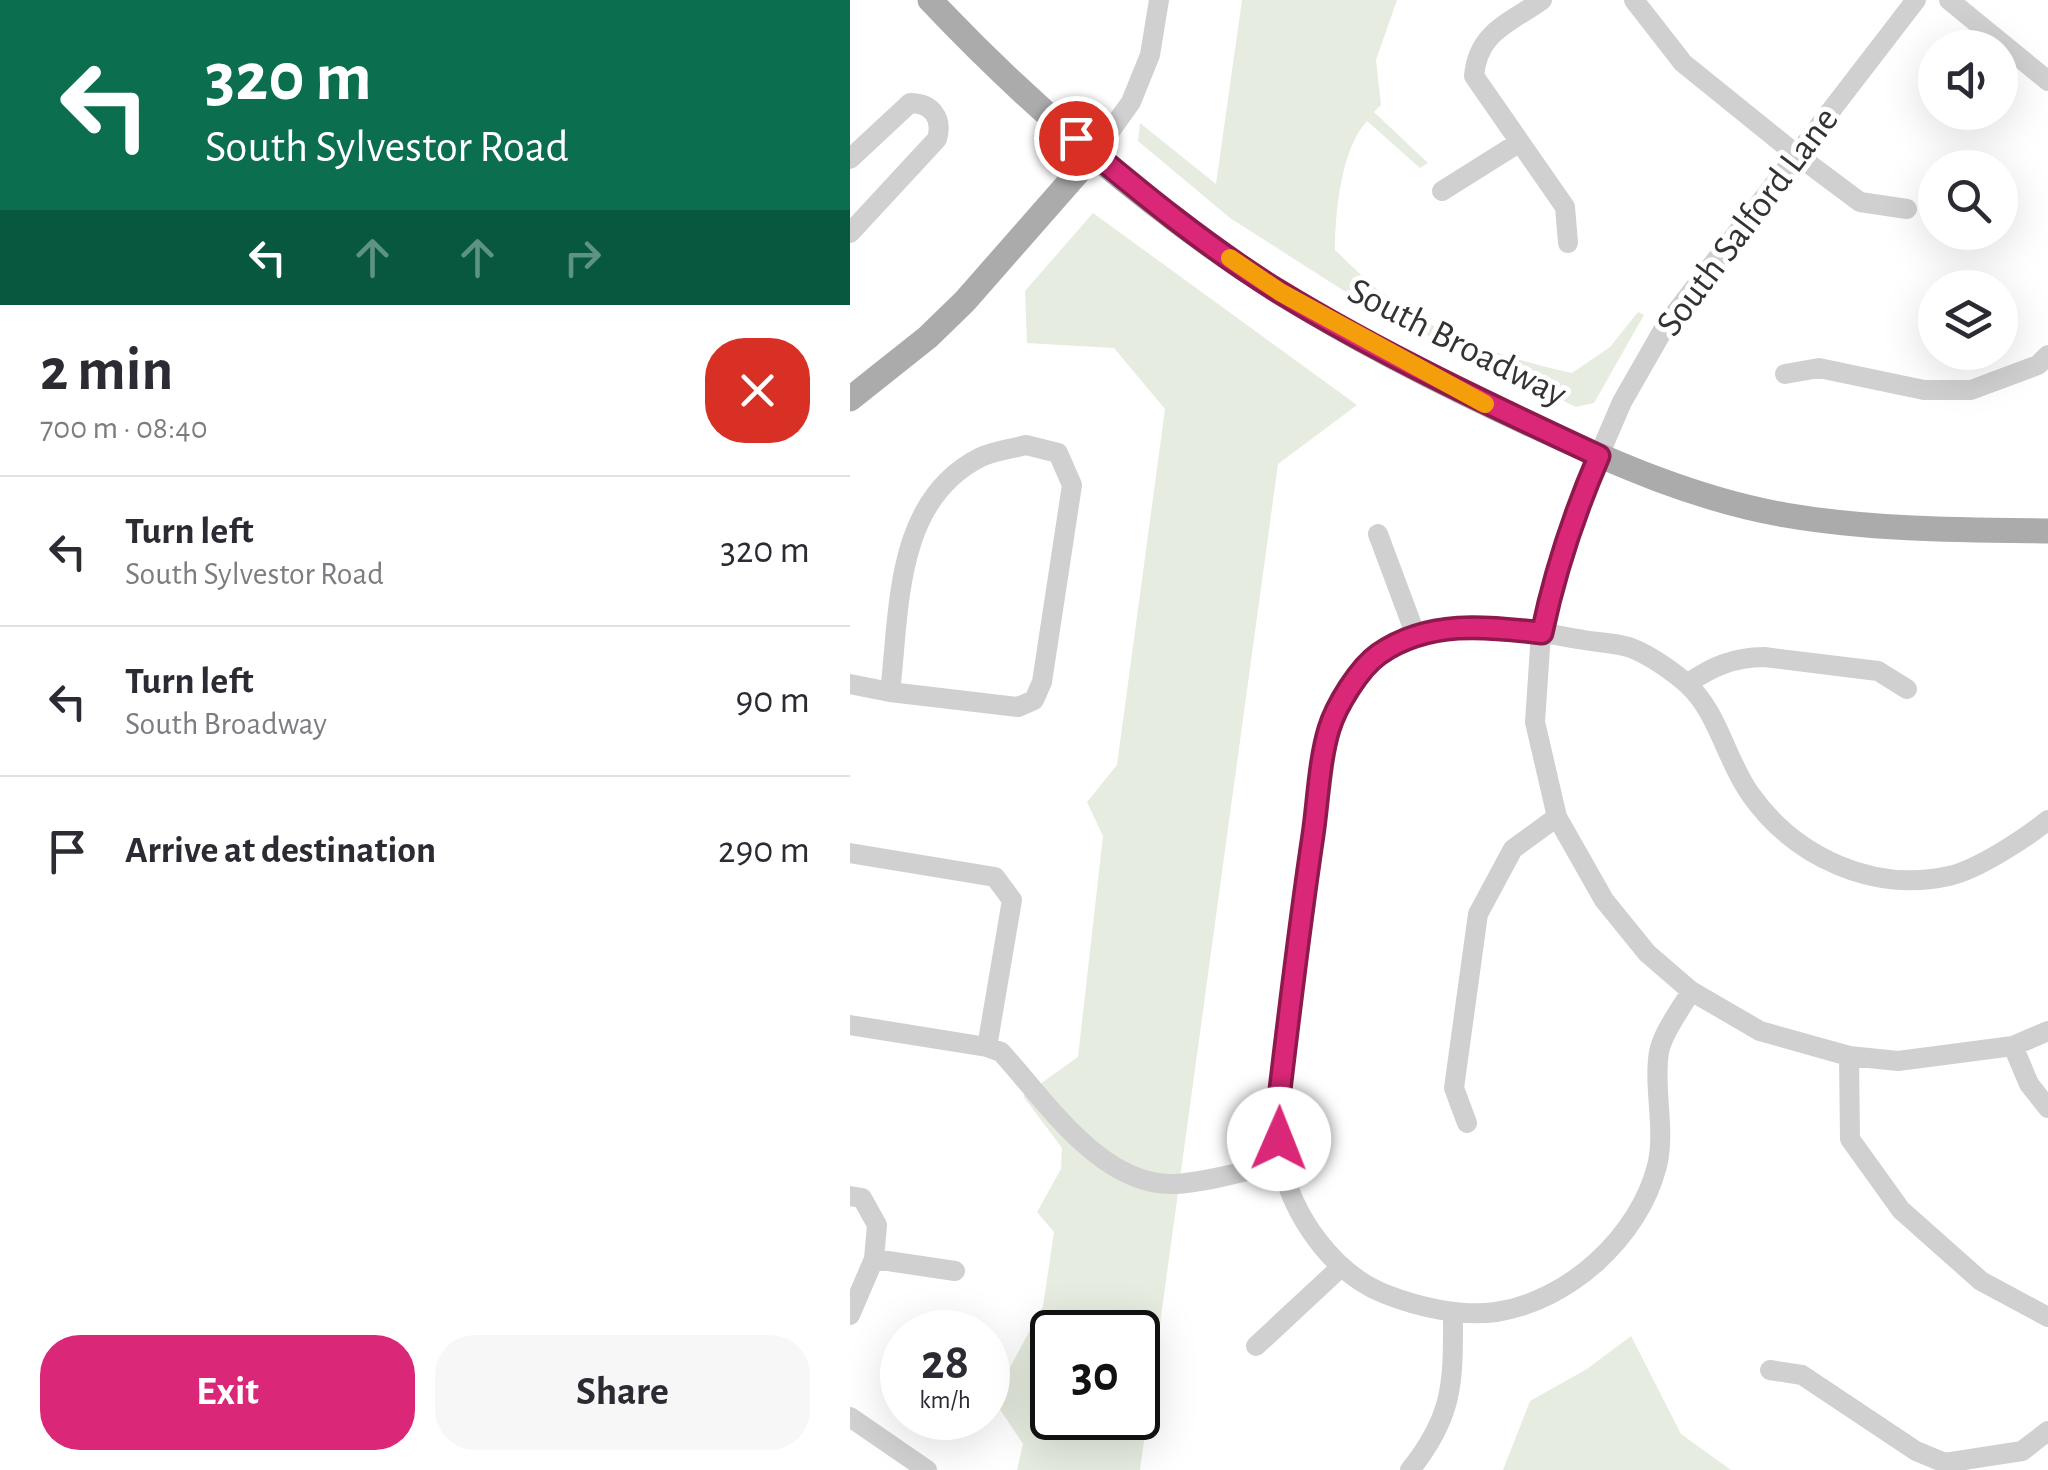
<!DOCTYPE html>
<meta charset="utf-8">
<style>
body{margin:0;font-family:"Alegreya Sans",sans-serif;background:#f7f7f7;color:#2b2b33;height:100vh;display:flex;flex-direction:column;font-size:38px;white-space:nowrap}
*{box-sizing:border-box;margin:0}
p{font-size:32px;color:#7c7c81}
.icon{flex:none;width:55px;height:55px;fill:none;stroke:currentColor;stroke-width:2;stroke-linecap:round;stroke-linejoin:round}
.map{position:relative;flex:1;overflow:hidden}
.side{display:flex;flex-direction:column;background:#fff;width:850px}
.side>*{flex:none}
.top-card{background:#0b6e4f;color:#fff;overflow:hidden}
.fabs{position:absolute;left:1068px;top:30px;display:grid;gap:20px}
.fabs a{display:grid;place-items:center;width:100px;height:100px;border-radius:50%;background:#fff;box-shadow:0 10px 40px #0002;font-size:50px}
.speed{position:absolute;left:30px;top:1310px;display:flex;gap:20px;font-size:50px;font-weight:700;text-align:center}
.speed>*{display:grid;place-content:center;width:130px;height:130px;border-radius:50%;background:#fff;box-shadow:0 10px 40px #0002;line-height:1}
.speed small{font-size:25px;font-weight:400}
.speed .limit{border:5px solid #111;border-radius:15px;background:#fff;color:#111}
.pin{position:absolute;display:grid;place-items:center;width:85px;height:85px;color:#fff;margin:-42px;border:5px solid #fff;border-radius:50%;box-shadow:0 2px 10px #0007}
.me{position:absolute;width:110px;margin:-55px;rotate:1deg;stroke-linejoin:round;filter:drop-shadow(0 0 8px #0008)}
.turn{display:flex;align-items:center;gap:35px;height:210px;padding:0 40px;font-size:45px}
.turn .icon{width:130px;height:130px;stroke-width:2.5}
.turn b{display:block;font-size:70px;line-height:85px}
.lanes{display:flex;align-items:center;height:95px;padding:0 40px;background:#0003;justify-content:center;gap:50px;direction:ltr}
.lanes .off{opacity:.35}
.round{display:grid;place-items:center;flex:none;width:105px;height:105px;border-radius:40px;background:#f7f7f7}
.head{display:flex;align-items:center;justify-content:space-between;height:170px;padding:0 40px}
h1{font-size:60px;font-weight:600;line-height:75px}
.cta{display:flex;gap:20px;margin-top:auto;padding:20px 40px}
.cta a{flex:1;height:115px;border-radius:40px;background:#db2777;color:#fff;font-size:40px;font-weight:600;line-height:115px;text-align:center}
.cta a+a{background:#f7f7f7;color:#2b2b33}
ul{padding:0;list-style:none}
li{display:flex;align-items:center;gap:30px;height:150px;padding:0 40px;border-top:2px solid #e1e1e2}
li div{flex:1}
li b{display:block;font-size:38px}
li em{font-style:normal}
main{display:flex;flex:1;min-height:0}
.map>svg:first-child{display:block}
.green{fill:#e6ecdf;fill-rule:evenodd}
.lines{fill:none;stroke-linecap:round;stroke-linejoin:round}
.minor{stroke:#d0d0d0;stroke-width:20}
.major{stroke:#ababab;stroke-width:25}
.route-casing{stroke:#8e194d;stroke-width:25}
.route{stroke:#db2777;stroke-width:18}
.slow{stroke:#f59e0b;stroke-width:18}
.labels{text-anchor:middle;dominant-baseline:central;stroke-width:10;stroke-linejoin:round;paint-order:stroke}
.street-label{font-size:38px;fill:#333;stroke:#fff}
</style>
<main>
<section class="side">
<div class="top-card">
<div class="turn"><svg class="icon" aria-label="left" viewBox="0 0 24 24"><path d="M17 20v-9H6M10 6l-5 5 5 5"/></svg><div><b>320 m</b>South Sylvestor Road</div></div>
<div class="lanes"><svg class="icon" aria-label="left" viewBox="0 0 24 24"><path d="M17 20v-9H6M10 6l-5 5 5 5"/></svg><svg class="icon off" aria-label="ahead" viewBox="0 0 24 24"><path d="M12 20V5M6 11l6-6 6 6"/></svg><svg class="icon off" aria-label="ahead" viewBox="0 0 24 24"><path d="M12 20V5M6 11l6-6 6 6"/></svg><svg class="icon off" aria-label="right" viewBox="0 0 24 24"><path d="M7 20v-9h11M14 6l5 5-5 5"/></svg></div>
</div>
<div class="head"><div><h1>2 min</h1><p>700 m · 08:40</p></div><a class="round" style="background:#d93025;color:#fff"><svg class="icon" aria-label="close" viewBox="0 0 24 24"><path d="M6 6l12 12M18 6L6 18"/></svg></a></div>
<ul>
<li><svg class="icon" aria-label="left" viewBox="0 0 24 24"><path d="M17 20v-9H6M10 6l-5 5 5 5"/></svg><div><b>Turn left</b><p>South Sylvestor Road</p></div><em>320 m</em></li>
<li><svg class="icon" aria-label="left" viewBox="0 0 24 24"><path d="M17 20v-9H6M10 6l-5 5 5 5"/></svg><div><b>Turn left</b><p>South Broadway</p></div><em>90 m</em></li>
<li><svg class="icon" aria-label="arrive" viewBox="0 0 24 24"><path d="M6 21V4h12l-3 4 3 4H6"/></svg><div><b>Arrive at destination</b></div><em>290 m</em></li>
</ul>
<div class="cta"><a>Exit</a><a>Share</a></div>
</section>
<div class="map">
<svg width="1198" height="1470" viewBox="0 0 1198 1470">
<rect width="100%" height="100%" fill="#fff"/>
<path class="green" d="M392 0H547L526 60 531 105 524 112 578 163 570 168 517 121C491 149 485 213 485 250 500 264 515 280 531 292 585 335 656 359 722 373L760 347 788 312 794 315 744 403 726 407 524 310 380 218 288 141 290 123 366 184Z
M243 213 507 405 428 464 290 1470H167L173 1444 143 1399 193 1306 204 1232 187 1212 211 1169 212 1148 173 1096 228 1057 253 836 237 802 267 765 315 409 264 348 177 343 175 291ZM202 1332H288V1418H202Z
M781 1336 831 1434 881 1470H952H653L680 1401 737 1369Z"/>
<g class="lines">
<path class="minor" d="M692 0C658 24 628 32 624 76L715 207 718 243
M784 0 833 63 947 155 1010 202 1057 209
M1066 0 816 325 772 402 725 511 704 576 691 633 685 722 707 817 754 900 797 953 841 991 910 1031 999 1056 1048 1061 1163 1046 1198 1031
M1099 0 1198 81
M244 154 281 102 300 55 309 0
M0 159 60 103C82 103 93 118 87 139L0 233
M592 191 670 142
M935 374 969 368 1074 390H1121L1188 365 1198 355
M176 445 208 453 222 485 192 682 184 700 168 707 40 692C50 609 44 500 131 457 144 451 161 449 176 445Z
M528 534 566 636
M0 684 40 692
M837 684C861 667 884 657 914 657L1028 671 1057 689
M0 853 145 877 162 900 137 1047
M841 991C831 1009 813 1032 809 1052 803 1088 816 1130 807 1166 789 1237 719 1301 646 1312 611 1317 568 1307 535 1294 482 1273 442 1215 431 1161 429 1146 428 1130 427 1115L479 730C490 704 504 672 528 654 587 610 668 629 734 640 750 643 772 643 786 650 802 657 824 672 837 684 869 713 876 761 901 795 945 857 1023 893 1099 876 1127 870 1176 838 1198 820
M0 1025 137 1047 151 1052C195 1100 251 1187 325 1184 360 1182 397 1170 432 1163
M1163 1046 1179 1084 1198 1108
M999 1056 1000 1139 1051 1210 1131 1281 1198 1317
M617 1123 604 1088 628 914 663 849 707 817
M0 1196 12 1198 27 1225 24 1259 0 1315
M24 1259 105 1271
M406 1346 491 1267
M920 1370 952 1375 1066 1451 1095 1463 1172 1451 1198 1431
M0 1417 77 1470
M560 1470C605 1414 603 1380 603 1312"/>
<path class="major" d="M80 0C181 107 302 211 426 290 506 340 601 388 686 427 766 464 848 500 935 515 1022 530 1110 530 1198 531
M0 399 78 337 115 301 244 154"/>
</g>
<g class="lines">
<defs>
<path id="route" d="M226 138C290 192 357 247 428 291 531 354 640 405 749 456 724 514 705 571 692 633 636 626 578 620 529 654 509 668 486 706 479 729 469 762 468 801 463 835 449 928 438 1022 427 1115L429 1139"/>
</defs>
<use href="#route" class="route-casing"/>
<use href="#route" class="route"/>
<path class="slow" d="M380 258 430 292 635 404"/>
</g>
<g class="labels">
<g class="street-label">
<text transform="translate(898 222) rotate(-53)">South Salford Lane</text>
<text transform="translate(607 343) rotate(27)">South Broadway</text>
</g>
</g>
</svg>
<div class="fabs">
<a><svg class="icon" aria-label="sound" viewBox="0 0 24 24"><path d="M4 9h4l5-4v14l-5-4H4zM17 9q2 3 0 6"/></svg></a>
<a><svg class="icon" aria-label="search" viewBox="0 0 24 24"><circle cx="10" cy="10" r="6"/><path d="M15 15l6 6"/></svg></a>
<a><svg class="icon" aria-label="layers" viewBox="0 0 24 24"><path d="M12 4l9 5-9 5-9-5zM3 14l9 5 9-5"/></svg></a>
</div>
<div class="speed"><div>28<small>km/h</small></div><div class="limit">30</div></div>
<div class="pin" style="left:226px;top:138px;background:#d93025"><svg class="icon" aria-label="arrive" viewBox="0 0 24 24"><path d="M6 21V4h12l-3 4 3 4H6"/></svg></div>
<svg class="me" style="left:429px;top:1139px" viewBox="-20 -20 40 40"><circle r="19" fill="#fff"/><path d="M0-13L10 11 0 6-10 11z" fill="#db2777"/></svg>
</div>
</main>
